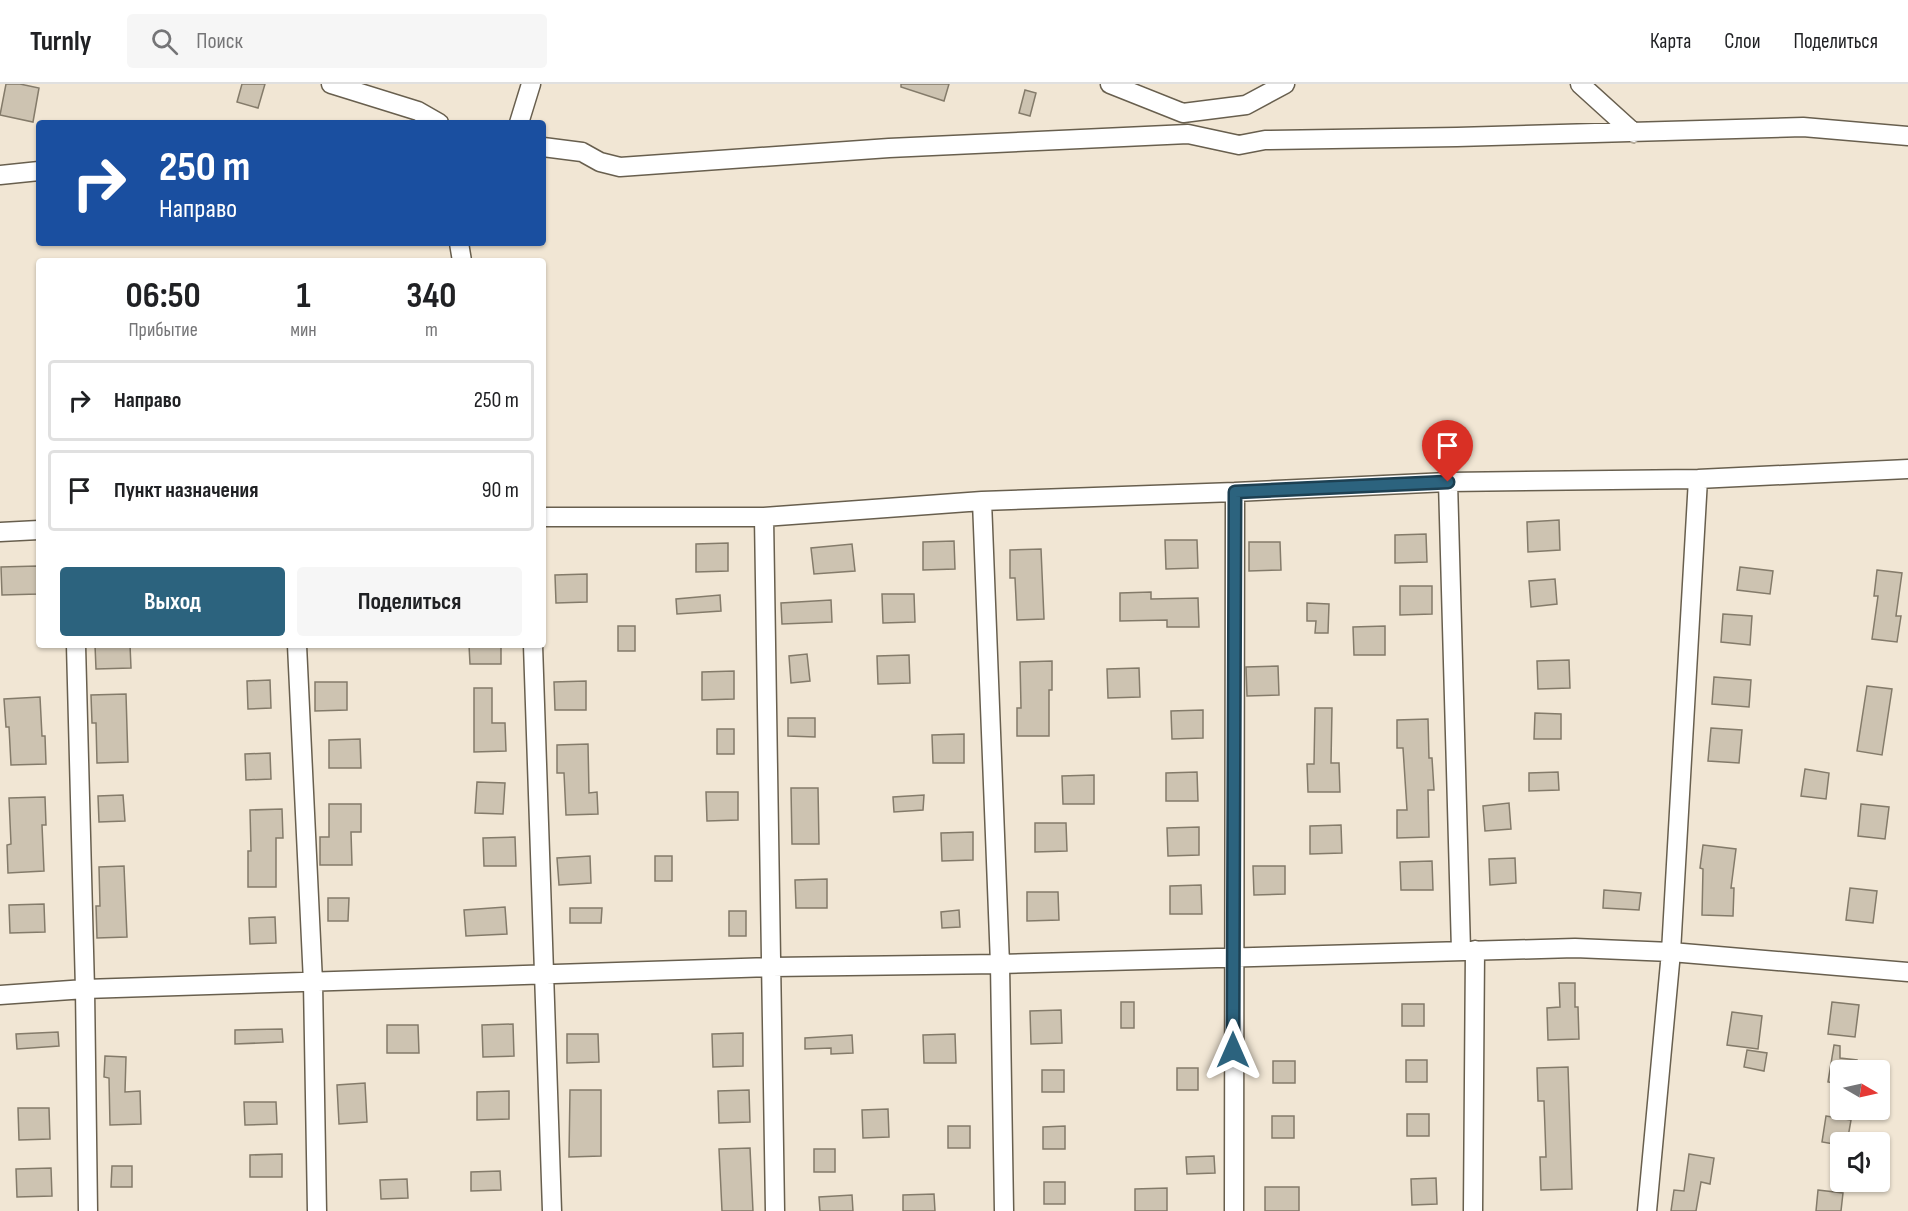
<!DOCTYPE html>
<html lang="ru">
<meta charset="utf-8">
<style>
body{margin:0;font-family:"Sofia Sans Condensed",sans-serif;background:#f6f6f6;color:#202124;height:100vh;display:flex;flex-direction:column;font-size:22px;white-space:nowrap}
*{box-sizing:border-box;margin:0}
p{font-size:20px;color:#757577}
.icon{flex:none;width:33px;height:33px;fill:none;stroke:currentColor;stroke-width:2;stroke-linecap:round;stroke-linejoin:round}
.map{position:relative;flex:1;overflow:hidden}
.side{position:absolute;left:36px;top:174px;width:510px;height:390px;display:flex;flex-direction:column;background:#fff;border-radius:6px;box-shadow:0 2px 4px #0004}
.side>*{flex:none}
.banner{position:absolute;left:36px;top:36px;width:510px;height:126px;border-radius:6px;box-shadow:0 2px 4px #0004;background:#1a4fa0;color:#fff;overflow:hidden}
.needle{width:39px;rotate:99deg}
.fabs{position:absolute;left:1830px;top:976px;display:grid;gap:12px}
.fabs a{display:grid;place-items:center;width:60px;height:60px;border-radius:6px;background:#fff;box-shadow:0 2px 4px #0004;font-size:30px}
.pin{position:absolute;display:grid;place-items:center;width:51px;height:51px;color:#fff;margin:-62px -26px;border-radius:50% 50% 50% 0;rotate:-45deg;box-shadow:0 0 6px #0007}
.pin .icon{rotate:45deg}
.me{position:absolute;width:66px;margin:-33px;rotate:0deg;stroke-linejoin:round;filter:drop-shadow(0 0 4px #0008)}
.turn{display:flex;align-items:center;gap:21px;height:126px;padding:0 24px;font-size:27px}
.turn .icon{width:78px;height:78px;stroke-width:2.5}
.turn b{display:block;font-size:42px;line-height:51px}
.eta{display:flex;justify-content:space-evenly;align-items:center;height:102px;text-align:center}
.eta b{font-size:36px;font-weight:700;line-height:42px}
.cta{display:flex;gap:12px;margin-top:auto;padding:12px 24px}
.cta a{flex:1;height:69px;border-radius:6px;background:#2c637e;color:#fff;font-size:24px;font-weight:700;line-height:69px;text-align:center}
.cta a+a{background:#f6f6f6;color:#202124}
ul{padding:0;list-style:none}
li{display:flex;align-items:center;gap:18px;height:81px;margin:0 12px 9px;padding:0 12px;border:3px solid #e0e0e0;border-radius:6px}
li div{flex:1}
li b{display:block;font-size:22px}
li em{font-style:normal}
header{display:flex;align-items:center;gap:36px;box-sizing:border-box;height:84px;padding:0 30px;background:#fff;border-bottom:2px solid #e0e0e0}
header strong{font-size:28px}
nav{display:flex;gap:33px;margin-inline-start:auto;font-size:21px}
.search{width:420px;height:54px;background:#f6f6f6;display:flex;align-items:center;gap:15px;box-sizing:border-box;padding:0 21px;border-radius:6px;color:#757577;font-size:22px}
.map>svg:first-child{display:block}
.building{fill:#cdc3b1;stroke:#847b6a;stroke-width:1.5}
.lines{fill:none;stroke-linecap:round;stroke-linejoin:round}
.minor-casing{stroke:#685f4e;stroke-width:21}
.minor{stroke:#fff;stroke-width:18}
.route-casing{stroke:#1d4052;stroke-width:15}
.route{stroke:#2c637e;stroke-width:10}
</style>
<header>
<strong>Turnly</strong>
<div class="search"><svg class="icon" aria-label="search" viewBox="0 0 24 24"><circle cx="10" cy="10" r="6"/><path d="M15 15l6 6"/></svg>Поиск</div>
<nav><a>Карта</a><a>Слои</a><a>Поделиться</a></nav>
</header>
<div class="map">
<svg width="1908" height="1127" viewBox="0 0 1908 1127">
<rect width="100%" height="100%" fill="#f1e6d4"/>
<path class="building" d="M6 0H20L39 4 33 38 0 31Z
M242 0H265L258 24 237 18Z
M901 0H949L944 17 901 3Z
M1025 6 1036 9 1030 32 1019 29Z
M1559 436 1560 466 1528 468 1527 438Z
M1426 450 1427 478 1395 479V451Z
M1165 456H1197L1198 484 1166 485Z
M954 457 955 485 923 486V458Z
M1249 458H1280L1281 486 1249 487Z
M728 459V487L696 488V460Z
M852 460 855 487 814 490 811 464Z
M1041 465 1044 535 1017 536 1015 494H1010V466Z
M37 482 38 510 2 511 1 483Z
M1740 483 1773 487 1770 510 1737 506Z
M1877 486 1902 489 1896 532H1901L1897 558 1872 555 1878 512H1874Z
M587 490V518L556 519 555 491Z
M1555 495 1557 520 1531 523 1529 497Z
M1400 502H1432V530L1400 531Z
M1151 508V515L1198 514 1199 543H1167V536L1120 537V509Z
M882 510H914L915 538 883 539Z
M720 511 721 527 677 530 676 515Z
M831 516 832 538 782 540 781 519Z
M1307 519 1329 520 1328 549H1315L1316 537H1307Z
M1723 530 1752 532 1750 561 1721 558Z
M618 542H635V567H618Z
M1385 542V571H1354L1353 543Z
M95 561H130L131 584 96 585Z
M469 561H501V580H470Z
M807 570 810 597 791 599 789 572Z
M909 571 910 599 878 600 877 572Z
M1569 576 1570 604 1538 605 1537 577Z
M1052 577V606H1049V652H1017V624H1021L1020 578Z
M1278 582 1279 611 1247 612 1246 583Z
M1139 584 1140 613 1108 614 1107 585Z
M734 587V615L702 616V588Z
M1714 593 1751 596 1749 623 1712 620Z
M270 596 271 624 248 625 247 597Z
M586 597V626H555L554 598Z
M315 598H347V626L315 627Z
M1867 602 1892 605 1882 671 1857 667Z
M474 604H492V639H505L506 667 474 668Z
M126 610 128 678 97 679 96 639H92L91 611Z
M40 613 42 652H45L46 680 11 681 9 643H6L4 615Z
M1315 624H1332L1331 679H1339L1340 708H1308L1307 680H1314Z
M1203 626V654L1172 655 1171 627Z
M1535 629 1561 630V655H1534Z
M788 634H815V653L788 652Z
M1428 635 1429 674H1432L1434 706H1428L1429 753 1397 754V726H1407L1403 664H1397V636Z
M1711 644 1742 646 1739 679 1708 677Z
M717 645H734V670H717Z
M964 650V679H933L932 651Z
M360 655 361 684H329V656Z
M588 660 589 709 597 708 598 730 566 731 564 689H557V661Z
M270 669 271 695 246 696 245 670Z
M1805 685 1829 689 1826 715 1801 712Z
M1197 688 1198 717H1166V689Z
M1558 688 1559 706 1529 707V689Z
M1094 691V720H1063L1062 692Z
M477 698 505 699 503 730 475 729Z
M791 704H818L819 760H792Z
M706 708H738V736L707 737Z
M123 711 125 737 99 738 98 712Z
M924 711 923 726 894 728 893 713Z
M45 713 46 741H42L44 787 8 789 7 761 11 760 9 714Z
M1509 719 1511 745 1485 747 1483 722Z
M329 720H361V748H351L352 781H320V753H329Z
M1861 720 1889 723 1885 755 1858 752Z
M282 725 283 754H276V803H248V767H251L250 726Z
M1035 739H1066L1067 767 1035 768Z
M1341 741 1342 769 1310 770V742Z
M1199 743V771L1168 772 1167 744Z
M973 748V776L942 777 941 749Z
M515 753 516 782H484L483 754Z
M1703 761 1736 765 1731 804H1734L1733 832 1702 831 1703 785 1700 784Z
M590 772 591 799 559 801 557 774Z
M655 772H672V797H655Z
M1515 774 1516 799 1490 801 1489 775Z
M1432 777 1433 806H1401L1400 778Z
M124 782 127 853 97 854 96 822H100L99 783Z
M1253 782H1285V810L1254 811Z
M827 795V824H796L795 796Z
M1201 801 1202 830H1170V802Z
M1850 804 1877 807 1873 839 1846 836Z
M1604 806 1641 809 1639 826 1603 824Z
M1027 808H1058L1059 836 1027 837Z
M328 814H349L348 837H328Z
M44 820 45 848 10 849 9 821Z
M505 823 507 850 466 852 464 826Z
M570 824H602L601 839H570Z
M959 826 960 843 942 844 941 828Z
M729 827H746V852H729Z
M275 833 276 859 250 860 249 834Z
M1559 899H1575V923H1578L1579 955 1548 956 1547 924 1560 923Z
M1121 918H1134V944H1121Z
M1832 918 1859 921 1855 953 1828 950Z
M1402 920H1424V942H1402Z
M1061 926 1062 959 1031 960 1030 927Z
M1732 928 1762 932 1758 965 1727 961Z
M513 940 514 972 483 973 482 941Z
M387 941H418L419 969H387Z
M282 945 283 958 235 960V946Z
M58 948 59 962 17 965 16 950Z
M743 949V982L713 983 712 950Z
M567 950H598L599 978 567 979Z
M955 950 956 979H924L923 951Z
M852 951 853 969 831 970V964L805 965V954Z
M1834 961 1840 962V974L1857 976 1855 987H1840V1000L1828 998Z
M1747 966 1767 969 1764 987 1744 983Z
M105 972 126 973 125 1008 140 1007 141 1040 110 1041 109 994 104 993Z
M1406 976H1427V998H1406Z
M1273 977H1295V999H1273Z
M1568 983 1572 1105 1541 1106 1540 1073H1546L1544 1017H1538L1537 984Z
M1177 984H1198V1006H1177Z
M1042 986H1064V1008H1042Z
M365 999 367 1038 339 1040 337 1001Z
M570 1006H601V1072L569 1073Z
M749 1006 750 1038 719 1039 718 1007Z
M509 1007V1035L477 1036V1008Z
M244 1018H276L277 1040 245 1041Z
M18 1024H49L50 1055 19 1056Z
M888 1025 889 1053 863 1054 862 1026Z
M1407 1030H1429V1052H1407Z
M1272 1032H1294V1054H1272Z
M1826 1032 1851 1036 1847 1059H1840V1061L1822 1058Z
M948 1042H970V1064H948Z
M1065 1042V1065H1043V1043Z
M750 1064 753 1127H722L719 1065Z
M814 1065H835V1088H814Z
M282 1070V1093H250V1071Z
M1689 1070 1714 1074 1710 1100 1701 1098 1696 1127H1671L1674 1106 1684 1107Z
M1214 1072 1215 1089 1187 1090 1186 1073Z
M112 1082H132V1103H111Z
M51 1084 52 1112 17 1113 16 1085Z
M500 1087 501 1106 471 1107V1088Z
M1436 1094 1437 1120 1412 1121 1411 1095Z
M407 1095 408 1114 381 1115 380 1096Z
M1044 1098H1065V1120H1044Z
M1265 1103H1299V1127H1265Z
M1167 1104V1127H1135V1105Z
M1818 1106 1843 1109 1841 1127H1816Z
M934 1110 935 1127H903V1111Z
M852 1111 853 1127H820L819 1113Z"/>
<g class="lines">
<defs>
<path id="minor" d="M331 0 418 27 439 39
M1110 0 1183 29 1246 21 1285 0
M1580 0 1634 49
M519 39 531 0
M543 63 582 68 600 78 620 83 889 64 1188 50 1239 61 1265 56 1457 53 1803 43 1908 52
M0 91 39 87
M459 159 462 177
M1448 398 1698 395 1908 385
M1235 408 1448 398 1461 866
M982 417 1235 408 1234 1127
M543 433H764L775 1127
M764 433 982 417 1000 880 1004 1127
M0 448 39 446
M76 561 85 905 88 1127
M297 561 313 898 317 1127
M533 561 552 1127
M0 911 85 905 772 883 1000 880 1575 864 1671 868 1908 888
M1473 1127 1475 866
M1647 1127 1671 868 1698 395"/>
</defs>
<use href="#minor" class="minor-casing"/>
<use href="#minor" class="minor"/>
</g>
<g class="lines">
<defs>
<path id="route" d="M1233 966 1235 408 1448 398"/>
</defs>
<use href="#route" class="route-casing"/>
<use href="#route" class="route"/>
</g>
</svg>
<div class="fabs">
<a><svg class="needle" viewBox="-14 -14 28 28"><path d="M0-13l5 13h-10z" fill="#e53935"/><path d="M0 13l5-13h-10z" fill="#757577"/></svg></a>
<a><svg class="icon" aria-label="sound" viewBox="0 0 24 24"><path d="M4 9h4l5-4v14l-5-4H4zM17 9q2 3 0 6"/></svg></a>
</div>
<div class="pin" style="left:1448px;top:398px;background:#d93025"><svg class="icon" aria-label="arrive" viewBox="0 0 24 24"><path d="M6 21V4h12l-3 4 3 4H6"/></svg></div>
<svg class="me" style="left:1233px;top:966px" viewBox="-20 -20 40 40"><path d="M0-17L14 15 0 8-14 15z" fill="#2c637e" stroke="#fff" stroke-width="4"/></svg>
<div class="banner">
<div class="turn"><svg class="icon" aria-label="right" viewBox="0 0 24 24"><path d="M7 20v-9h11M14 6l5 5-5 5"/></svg><div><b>250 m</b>Направо</div></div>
</div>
<section class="side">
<div class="eta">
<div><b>06:50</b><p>Прибытие</p></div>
<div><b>1</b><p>мин</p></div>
<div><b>340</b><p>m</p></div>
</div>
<ul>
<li><svg class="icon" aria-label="right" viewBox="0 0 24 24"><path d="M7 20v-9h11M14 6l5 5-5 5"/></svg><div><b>Направо</b></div><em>250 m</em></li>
<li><svg class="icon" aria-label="arrive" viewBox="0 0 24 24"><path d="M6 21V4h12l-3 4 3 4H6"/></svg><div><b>Пункт назначения</b></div><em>90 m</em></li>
</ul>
<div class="cta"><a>Выход</a><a>Поделиться</a></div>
</section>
</div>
